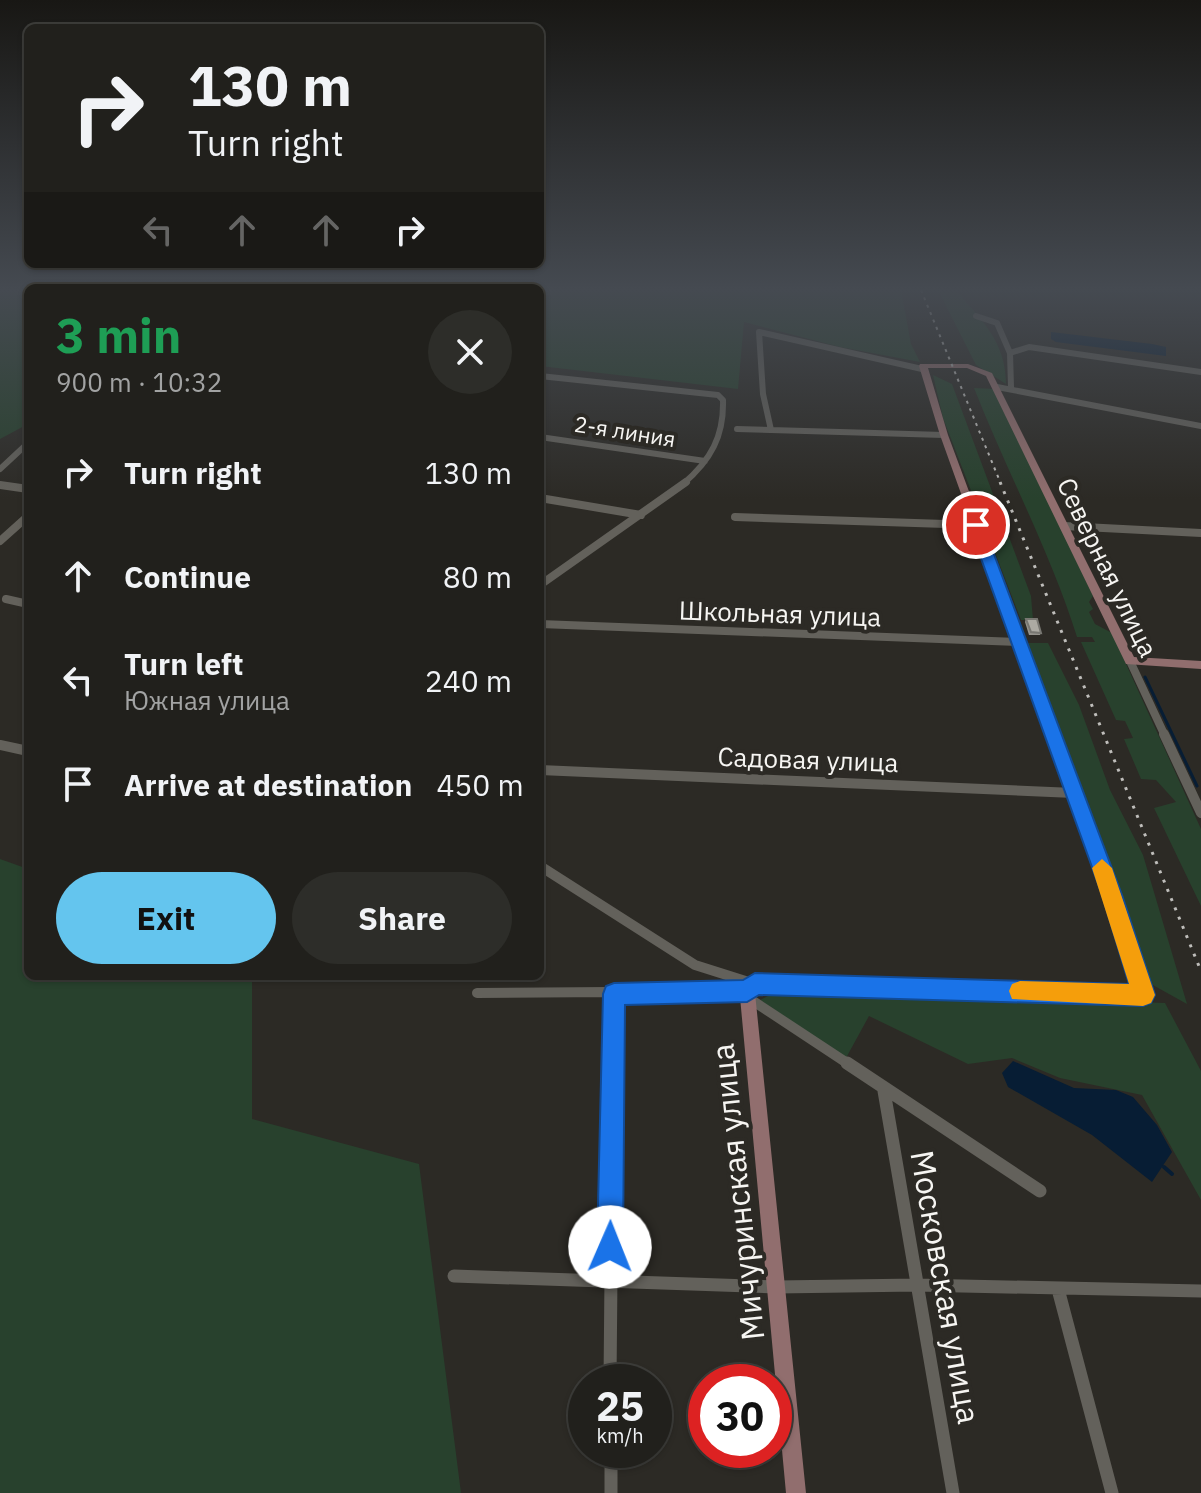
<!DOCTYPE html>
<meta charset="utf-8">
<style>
body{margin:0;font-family:"IBM Plex Sans",sans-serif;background:#2d2d29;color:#f1f3f6;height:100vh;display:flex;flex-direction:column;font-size:30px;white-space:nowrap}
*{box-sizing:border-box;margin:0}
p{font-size:26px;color:#a2a3a3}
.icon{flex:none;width:44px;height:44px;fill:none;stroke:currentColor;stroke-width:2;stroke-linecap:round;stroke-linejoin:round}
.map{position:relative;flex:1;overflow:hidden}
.sheet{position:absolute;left:24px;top:284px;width:520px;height:696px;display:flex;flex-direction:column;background:#21201c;border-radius:12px;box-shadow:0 2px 6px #0004,0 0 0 2px #3e3e3b}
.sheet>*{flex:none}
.top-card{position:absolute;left:24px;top:24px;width:520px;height:244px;border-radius:12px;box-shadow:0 2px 6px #0004,0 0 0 2px #3e3e3b;background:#21201c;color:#f1f3f6;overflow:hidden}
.speed{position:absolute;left:568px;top:1364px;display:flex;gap:16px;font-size:40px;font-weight:700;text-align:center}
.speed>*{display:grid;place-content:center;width:104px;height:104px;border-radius:50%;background:#21201c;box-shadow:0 2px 6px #0004,0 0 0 2px #3e3e3b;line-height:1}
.speed small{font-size:20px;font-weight:400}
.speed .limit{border:12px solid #d22;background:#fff;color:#111}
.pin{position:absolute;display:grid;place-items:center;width:68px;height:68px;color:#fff;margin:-34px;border:4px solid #fff;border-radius:50%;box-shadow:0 2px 8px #0007}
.me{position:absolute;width:88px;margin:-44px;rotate:1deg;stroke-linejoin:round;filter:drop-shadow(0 0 6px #0008)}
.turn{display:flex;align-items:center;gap:28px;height:168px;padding:0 32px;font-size:36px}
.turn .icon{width:104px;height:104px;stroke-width:2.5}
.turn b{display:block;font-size:56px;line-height:68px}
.lanes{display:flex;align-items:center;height:76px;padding:0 32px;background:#0003;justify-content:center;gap:40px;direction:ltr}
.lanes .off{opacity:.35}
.round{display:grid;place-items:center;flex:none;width:84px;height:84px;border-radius:42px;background:#2d2d29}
.head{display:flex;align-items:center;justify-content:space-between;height:136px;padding:0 32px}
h1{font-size:48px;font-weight:700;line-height:60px;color:#1e9e55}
.cta{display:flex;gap:16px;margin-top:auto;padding:16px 32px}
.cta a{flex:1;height:92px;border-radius:48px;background:#64c5ee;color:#111;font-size:32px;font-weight:700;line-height:92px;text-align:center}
.cta a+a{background:#2d2d29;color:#f1f3f6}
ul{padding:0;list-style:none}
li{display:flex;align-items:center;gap:24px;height:104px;padding:0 32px}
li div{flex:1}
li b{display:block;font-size:30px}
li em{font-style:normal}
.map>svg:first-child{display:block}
.green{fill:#28412d}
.water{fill:#071d34}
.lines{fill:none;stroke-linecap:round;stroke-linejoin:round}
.stream-far1{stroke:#071d34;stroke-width:3}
.stream{stroke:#071d34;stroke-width:4}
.street-far3{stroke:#63615b;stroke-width:6}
.street-far2{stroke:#63615b;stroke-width:8}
.street-far1{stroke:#63615b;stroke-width:10}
.street{stroke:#63615b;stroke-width:13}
.secondary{fill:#916e6e;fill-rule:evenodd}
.rail-far1{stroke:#bfbebb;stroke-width:2;stroke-dasharray:3 5;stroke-linecap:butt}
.rail{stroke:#bfbebb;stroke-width:3;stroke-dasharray:3 7;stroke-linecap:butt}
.wall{fill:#94928c}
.building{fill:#acaaa3;stroke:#787772;stroke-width:2}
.route{fill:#1a73e8;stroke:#114b97;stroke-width:2}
.slow{fill:#f59e0b}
.labels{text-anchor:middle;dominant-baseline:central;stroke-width:8;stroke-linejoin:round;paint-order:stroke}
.far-street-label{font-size:22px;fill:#f6f5f2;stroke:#2c2a25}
.street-label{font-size:26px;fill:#f6f5f2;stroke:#2c2a25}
.near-street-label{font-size:32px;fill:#f6f5f2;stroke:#2c2a25}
</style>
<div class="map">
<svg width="1201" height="1493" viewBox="0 0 1201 1493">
<rect width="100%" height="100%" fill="#2c2a25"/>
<path class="green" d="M0 290H28V424L0 439Z
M540 290H901L911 344 920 362 840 347 744 322 738 389 540 366Z
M938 290H956C981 320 1006 341 1006 384L976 365Z
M933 375 952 384 1031 596 1033 620H1021L943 418Z
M974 388 995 389 1093 596 1089 602 1093 609 1089 612 1095 624 1112 633 1201 829V906L1154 808 1176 802 1156 780 1141 779 1124 739 1133 738 1125 721 1116 720 1081 642H1095L1092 637H1077C1050 551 1007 472 974 388Z
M1027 643H1048L1079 705 1110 790 1143 855 1187 1004 1151 984Z
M0 859 28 869V976H252V1119L419 1164 461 1493H0Z
M780 990 1165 1003 1201 1071V1200L1142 1095 1060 1078 1012 1058 968 1064 869 1016 846 1058 760 1000Z"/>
<path class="water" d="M1051 332 1152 344 1166 347V356L1056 342 1051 339Z
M1013 1061 1074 1088 1116 1090 1133 1097 1157 1125 1172 1152 1152 1182 1092 1135 1008 1087 1002 1073Z"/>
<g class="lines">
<path class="stream-far1" d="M1145 677 1197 786"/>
<path class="stream" d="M1164 1167 1172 1174"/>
<path class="street-far3" d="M976 316 997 323 1010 353
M540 376 718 395 723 400C724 436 711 460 683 484
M997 387 1201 426
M1011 387 1010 353 1029 347 1201 372
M737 429 944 435
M771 430 763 394 759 332 922 369
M540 437 705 461
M0 469 28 443"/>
<path class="street-far2" d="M0 485 28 489
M540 498 641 515
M735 517 976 525
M1064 526 1201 533
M0 541 28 516
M540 585 686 482
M6 599 28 604
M540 624 1019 642
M1130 661 1165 736"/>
<path class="street-far1" d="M1164 734 1201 813
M0 745 28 751
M540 770 1074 793
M540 866 695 965 755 984
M477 993 747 991
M747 997 850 1065
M613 1065 614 994"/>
<path class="street" d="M847 1063 1040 1191
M884 1091 953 1493
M454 1276 777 1287 917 1285 1201 1291
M1058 1289 1112 1493
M610 1382 613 1063
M611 1450V1493"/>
<path class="secondary" d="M920 364H968L992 373 1134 657 1201 661V669L1126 664 986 376 967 368H928L948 435 1119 895 1150 995 1148 1000 1143 1002 755 993 806 1493H786L740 997 745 981 750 979 1133 988 1105 895 940 435 919 366Z"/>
<path class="rail-far1" d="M921 290 1001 484"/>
<path class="rail" d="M1000 482 1201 971"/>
</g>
<path class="wall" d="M1026 619 1041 633 1040 635H1029L1025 622Z"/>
<path class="building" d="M1026 619H1037L1041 633 1031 632Z"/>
<linearGradient id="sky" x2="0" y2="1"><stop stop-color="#181714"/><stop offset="0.58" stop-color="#454a51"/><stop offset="1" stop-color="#454a51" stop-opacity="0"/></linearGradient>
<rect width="1201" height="499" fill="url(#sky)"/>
<path class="route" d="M976 520 983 525 1122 895 1155 995 1151 1003 1143 1006 759 995 747 1002 625 1005 623 1247 620 1257 610 1261 601 1257 597 1247 603 994 606 986 614 983 743 980 755 973 1129 984 1102 895 969 525Z"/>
<path class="slow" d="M1102 859 1112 868 1155 995 1151 1003 1143 1006 1012 999 1009 991 1012 984 1020 981 1129 984 1092 868Z"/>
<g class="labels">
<g class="far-street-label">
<text transform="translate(625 431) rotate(9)">2-я линия</text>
</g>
<g class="street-label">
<text transform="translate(1108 567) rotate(64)">Северная улица</text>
<text transform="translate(780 613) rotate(2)">Школьная улица</text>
<text transform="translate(808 759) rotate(2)">Садовая улица</text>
</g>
<g class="near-street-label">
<text transform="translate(737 1192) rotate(-96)">Мичуринская улица</text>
<text transform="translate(946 1287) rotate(80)">Московская улица</text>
</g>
</g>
</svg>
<div class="speed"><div>25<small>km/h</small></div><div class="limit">30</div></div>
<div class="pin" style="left:976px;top:525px;background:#d93025"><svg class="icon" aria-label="arrive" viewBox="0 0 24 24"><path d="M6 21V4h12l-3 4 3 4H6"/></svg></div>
<svg class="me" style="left:610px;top:1247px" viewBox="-20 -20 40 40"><circle r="19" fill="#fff"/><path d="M0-13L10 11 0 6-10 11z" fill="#1a73e8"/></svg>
<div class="top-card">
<div class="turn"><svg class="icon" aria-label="right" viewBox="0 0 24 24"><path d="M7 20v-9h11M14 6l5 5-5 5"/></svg><div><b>130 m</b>Turn right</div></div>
<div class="lanes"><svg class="icon off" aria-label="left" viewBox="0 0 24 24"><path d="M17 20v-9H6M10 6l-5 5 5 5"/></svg><svg class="icon off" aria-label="ahead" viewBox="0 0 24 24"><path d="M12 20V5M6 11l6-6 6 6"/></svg><svg class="icon off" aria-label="ahead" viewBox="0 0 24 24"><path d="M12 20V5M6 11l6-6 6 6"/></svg><svg class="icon" aria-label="right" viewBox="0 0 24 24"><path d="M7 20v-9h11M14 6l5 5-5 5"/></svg></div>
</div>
<section class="sheet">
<div class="head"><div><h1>3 min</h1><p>900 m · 10:32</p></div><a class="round"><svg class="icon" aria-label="close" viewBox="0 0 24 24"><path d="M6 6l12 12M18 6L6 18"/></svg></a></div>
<ul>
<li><svg class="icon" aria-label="right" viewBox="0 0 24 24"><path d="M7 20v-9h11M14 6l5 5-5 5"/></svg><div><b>Turn right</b></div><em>130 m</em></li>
<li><svg class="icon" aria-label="ahead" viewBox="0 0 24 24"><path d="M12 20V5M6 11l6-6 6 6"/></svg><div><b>Continue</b></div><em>80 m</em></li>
<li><svg class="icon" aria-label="left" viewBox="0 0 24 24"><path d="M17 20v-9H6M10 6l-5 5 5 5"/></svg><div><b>Turn left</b><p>Южная улица</p></div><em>240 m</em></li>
<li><svg class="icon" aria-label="arrive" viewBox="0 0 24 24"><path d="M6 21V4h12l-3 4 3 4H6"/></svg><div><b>Arrive at destination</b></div><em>450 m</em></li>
</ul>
<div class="cta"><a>Exit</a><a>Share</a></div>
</section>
</div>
